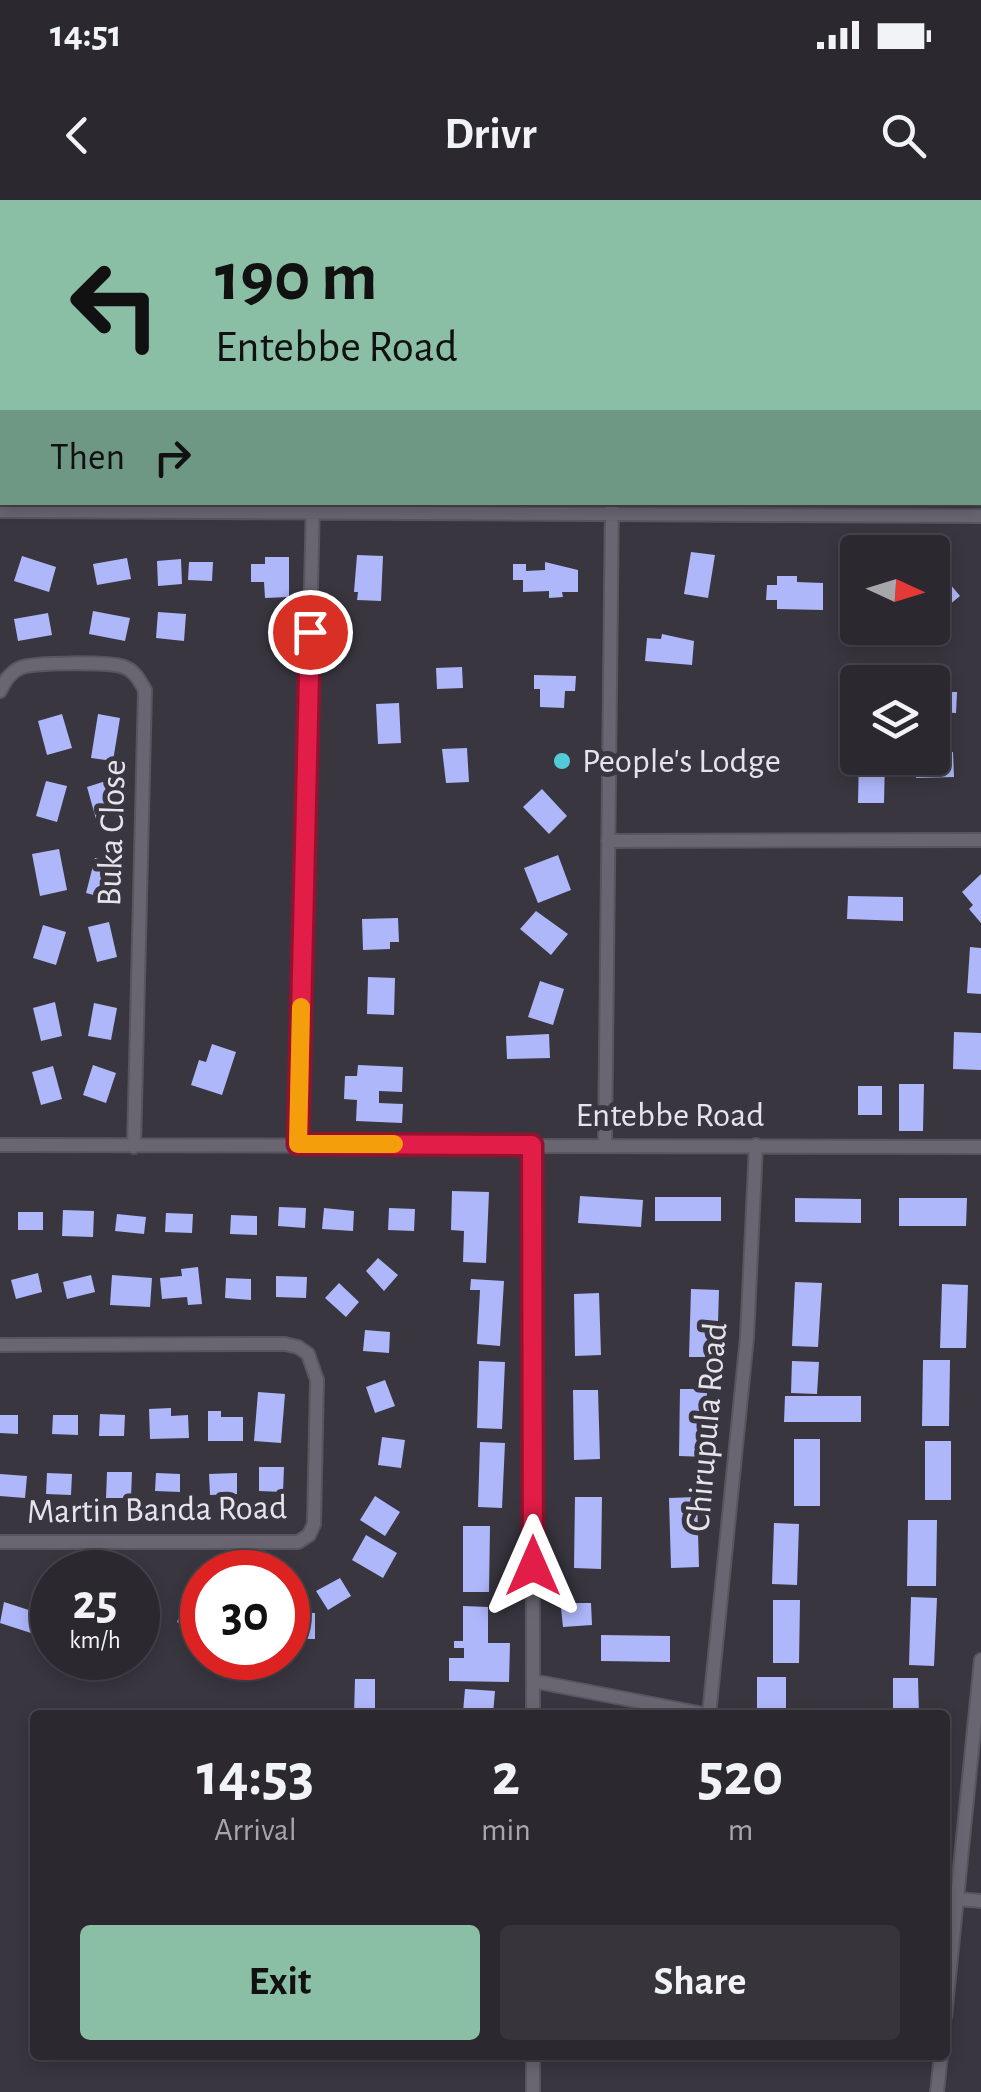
<!DOCTYPE html>
<style>
body{margin:0;font-family:"Alegreya Sans",sans-serif;background:#37343c;color:#f1f3f6;height:100vh;display:flex;flex-direction:column;font-size:38px;white-space:nowrap}
*{box-sizing:border-box;margin:0}
p{font-size:32px;color:#a6a6ab}
.icon{flex:none;width:55px;height:55px;fill:none;stroke:currentColor;stroke-width:2;stroke-linecap:round;stroke-linejoin:round}
.map{position:relative;flex:1;overflow:hidden}
.sheet{position:absolute;left:30px;top:1510px;width:920px;height:350px;display:flex;flex-direction:column;background:#2b2830;border-radius:10px;box-shadow:0 5px 15px #0003,0 0 0 2px #47444c}
.sheet>*{flex:none}
.hud{position:absolute;left:0px;top:0px;width:982px;height:305px;box-shadow:0 5px 15px #0003,0 0 0 2px #47444c;background:#8abfa5;color:#111;overflow:hidden}
.needle{width:65px;rotate:94deg}
.buttons{position:absolute;left:840px;top:335px;display:grid;gap:20px}
.buttons a{display:grid;place-items:center;width:110px;height:110px;border-radius:10px;background:#2b2830;box-shadow:0 5px 15px #0003,0 0 0 2px #47444c;font-size:50px}
.speed{position:absolute;left:30px;top:1350px;display:flex;gap:20px;font-size:50px;font-weight:700;text-align:center}
.speed>*{display:grid;place-content:center;width:130px;height:130px;border-radius:50%;background:#2b2830;box-shadow:0 5px 15px #0003,0 0 0 2px #47444c;line-height:1}
.speed small{font-size:25px;font-weight:400}
.speed .limit{border:15px solid #d22;background:#fff;color:#111}
.pin{position:absolute;display:grid;place-items:center;width:85px;height:85px;color:#fff;margin:-42px;border:5px solid #fff;border-radius:50%;box-shadow:0 2px 10px #0007}
.me{position:absolute;width:110px;margin:-55px;rotate:0deg;stroke-linejoin:round;filter:drop-shadow(0 0 8px #0008)}
.turn{display:flex;align-items:center;gap:35px;height:210px;padding:0 50px;font-size:45px}
.turn .icon{width:130px;height:130px;stroke-width:2.5}
.turn b{display:block;font-size:70px;line-height:85px}
.then{display:flex;align-items:center;height:95px;padding:0 50px;background:#0003;gap:20px;font-size:38px}
.eta{display:flex;justify-content:space-evenly;align-items:center;height:170px;text-align:center}
.eta b{font-size:60px;font-weight:600;line-height:70px}
.primary-button{display:flex;gap:20px;margin-top:auto;padding:20px 50px}
.primary-button a{flex:1;height:115px;border-radius:10px;background:#8abfa5;color:#111;font-size:40px;font-weight:600;line-height:115px;text-align:center}
.primary-button a+a{background:#37343c;color:#f1f3f6}
.status{display:flex;justify-content:space-between;align-items:center;height:70px;padding:0 50px;background:#2b2830;direction:ltr}
.status svg{height:28px;fill:currentColor}
header{display:flex;justify-content:space-between;align-items:center;height:130px;padding:0 50px;background:#2b2830;font-size:45px;font-weight:600}
.map>svg:first-child{display:block}
.building{fill:#aeb7fa}
.lines{fill:none;stroke-linecap:round;stroke-linejoin:round}
.street-casing{stroke:#57555e;stroke-width:16}
.street{stroke:#696671;stroke-width:12}
.route-casing{stroke:#92132f;stroke-width:25}
.route{stroke:#e11d48;stroke-width:18}
.slow{stroke:#f59e0b;stroke-width:18}
.poi-dot{fill:#52cbd7;stroke:#393640;stroke-width:4}
.labels{text-anchor:middle;dominant-baseline:central;stroke-width:10;stroke-linejoin:round;paint-order:stroke}
.poi-label{font-size:35px;fill:#e5e4ea;stroke:#393640;text-anchor:start}
.street-label{font-size:35px;fill:#e5e4ea;stroke:#393640}
</style>
<div class="status"><b>14:51</b><svg viewBox="0 0 49 12"><path d="M0 12V9h3v3zM5 12V6h3v6zM10 12V3h3v9zM15 12V0h3v12zM26 1h20v11H26zM47 4h2v5h-2z"/></svg></div>
<header><svg class="icon" aria-label="back" viewBox="0 0 24 24"><path d="M15 5l-7 7 7 7"/></svg>Drivr<svg class="icon" aria-label="search" viewBox="0 0 24 24"><circle cx="10" cy="10" r="6"/><path d="M15 15l6 6"/></svg></header>
<div class="map">
<svg width="981" height="1892" viewBox="0 0 981 1892">
<rect width="100%" height="100%" fill="#393640"/>
<path class="building" d="M691 352 715 355 708 398 684 394Z
M357 355 383 356 381 401 357 400 358 392H354Z
M22 356 56 367 49 392 14 381Z
M265 357H289V397L265 398 264 382H251V364H265Z
M127 358 131 379 97 385 93 364Z
M181 359 182 384 158 386 157 361Z
M189 362H213L212 381 188 380Z
M545 362 578 370V392H562L563 397 549 398V391L523 392V380H513V364H526V371L545 370Z
M777 376H797V382L823 383V410L777 409V400H766L767 385H777Z
M945 378 960 396 932 419V388Z
M93 411 130 418 125 441 89 434Z
M158 412 186 414 184 441 156 438Z
M48 413 52 435 18 441 14 419Z
M662 434 694 441 692 465 645 461 647 438 661 439Z
M462 467 463 488 437 489 436 468Z
M534 475 576 476 575 491H565L564 508 540 507V489H534Z
M932 492H957L956 513 932 512Z
M399 503 401 543 378 544 376 504Z
M62 514 72 548 47 555 38 521Z
M98 514 120 518 113 561 91 558Z
M467 548 469 582 446 583 442 549Z
M953 552 954 577 916 578 915 558Z
M859 558H885L884 603H858Z
M109 580 118 612 96 619 87 587Z
M46 581 67 586 57 622 36 616Z
M542 589 567 616 549 634 523 607Z
M59 649 67 690 40 696 32 654Z
M558 655 571 690 538 703 524 668Z
M95 658 117 664 109 699 86 693Z
M981 674V723L969 709 973 705 962 692Z
M848 696 903 697V721L847 719Z
M536 711 568 734 551 755 520 729Z
M398 718 399 742H390V749L363 750 362 719Z
M109 722 117 757 97 762 88 727Z
M43 725 66 732 56 765 33 758Z
M970 747 981 748V794L967 793Z
M368 777 395 778 394 815 367 814Z
M540 781 564 789 553 825 528 817Z
M55 802 62 836 41 841 33 808Z
M94 803 117 808 111 840 88 836Z
M954 832 981 833V870L953 869Z
M549 834 550 858 507 859 506 836Z
M212 844 236 852 222 895 191 885 199 860 206 862Z
M93 865 116 873 106 903 83 895Z
M358 865 403 867 402 892 379 891V903L403 904 402 923 356 921 357 900 344 899 345 876H357Z
M53 866 62 899 41 905 32 872Z
M899 884H924L923 931H899Z
M858 886H882V915H858Z
M452 991 489 992 486 1063 463 1062 464 1031 451 1030Z
M580 996 643 1000 641 1027 578 1023Z
M655 997H721V1021H655Z
M795 998 861 999V1023L795 1022Z
M899 998H967L966 1026H899Z
M279 1007 306 1008 305 1028 278 1026Z
M324 1008 354 1011 353 1031 322 1029Z
M389 1008 415 1009 414 1031 388 1030Z
M63 1010 94 1011 93 1037 62 1036Z
M18 1012H43V1030H18Z
M166 1013 193 1014 192 1033 165 1032Z
M117 1014 146 1017 144 1034 115 1031Z
M231 1015 257 1016V1035L230 1034Z
M378 1058 398 1075 384 1091 366 1071Z
M198 1067 202 1104 188 1105 187 1097 162 1099 160 1078 182 1076 181 1069Z
M38 1073 42 1092 16 1099 11 1080Z
M91 1075 95 1092 67 1099 63 1082Z
M112 1075 152 1078 150 1107 110 1105Z
M276 1076 307 1077 306 1098 276 1097Z
M226 1078 251 1079V1100L225 1098Z
M471 1079 504 1081 500 1146 477 1144 480 1090H470Z
M795 1082 822 1083 818 1147 792 1146Z
M339 1083 359 1102 346 1117 325 1098Z
M942 1084 968 1085 966 1148H940Z
M691 1089 719 1090 717 1157H689Z
M599 1093 601 1155 575 1156 574 1094Z
M365 1130 390 1132 389 1153 363 1151Z
M923 1160H950L949 1226H922Z
M479 1161 505 1162 502 1229 477 1228Z
M792 1161 819 1162 817 1194 791 1193Z
M385 1180 395 1206 375 1213 366 1187Z
M680 1189H707L706 1257 679 1256Z
M573 1190H598L600 1259 574 1260Z
M258 1192 285 1194 281 1243 254 1241Z
M785 1196H861V1222H784Z
M171 1208V1216L188 1215 189 1238 150 1239 149 1209Z
M208 1211H221V1217H243V1241H208Z
M100 1214 125 1215 124 1236H99Z
M0 1215H18V1234L0 1233Z
M53 1215H78V1235L52 1234Z
M382 1237 405 1240 401 1268 378 1265Z
M794 1239H820V1306H794Z
M925 1241H951V1300H925Z
M480 1242 505 1243 502 1308 478 1307Z
M259 1267H284L283 1292 259 1291Z
M107 1272H132L131 1298H106Z
M47 1273 72 1274 71 1295 46 1294Z
M156 1273 180 1274V1292L155 1291Z
M237 1273V1294L210 1295 209 1274Z
M0 1274 27 1276 25 1298 0 1296Z
M375 1296 400 1312 385 1336 360 1320Z
M575 1297H602L601 1369 574 1368Z
M697 1297 699 1367 671 1368 669 1298Z
M908 1320H937L936 1386H907Z
M774 1323 799 1324 797 1385 772 1384Z
M463 1326H490L489 1392H463Z
M366 1335 397 1353 383 1378 352 1360Z
M340 1378 351 1396 328 1410 316 1391Z
M288 1395H296V1413H315V1439H288Z
M911 1397 937 1398 934 1466 909 1465Z
M773 1400H800L799 1463H773Z
M4 1402 38 1413 31 1433 0 1423Z
M186 1403 202 1411 201 1433 177 1422Z
M573 1403H591L592 1425 563 1427 561 1408 574 1407Z
M463 1406 488 1407V1443H510L509 1482 449 1481V1458H464V1448H454V1441H463Z
M138 1409 155 1416 149 1434 138 1429Z
M601 1435 670 1436V1462L601 1461Z
M757 1477H786V1515H757Z
M893 1478H918L919 1515H893Z
M355 1479H375V1515H354Z
M465 1489 495 1491 493 1514 463 1512Z"/>
<g class="lines">
<defs>
<path id="street" d="M5 2V0
M317 2V0
M618 2V0
M980 73H981
M0 240 2 112
M0 311 981 316
M0 491C4 482 11 472 20 468 33 462 111 462 124 467 135 471 139 480 145 490L134 947
M608 641 981 640
M298 944 313 302
M0 945 981 947
M532 945 533 1515
M605 945 612 302
M0 1145 285 1144 298 1147 308 1154 317 1180 314 1324 309 1335 298 1342H0
M533 1481 709 1515
M709 1515 747 1137 756 945
M957 1699 981 1701
M945 1817 981 1460
M533 1892V1855
M937 1892 941 1855"/>
</defs>
<use href="#street" class="street-casing"/>
<use href="#street" class="street"/>
</g>
<g class="lines">
<defs>
<path id="route" d="M310 432 298 944 532 945 533 1366"/>
</defs>
<use href="#route" class="route-casing"/>
<use href="#route" class="route"/>
<path class="slow" d="M301 807 298 944H394"/>
</g>
<circle class="poi-dot" cx="562" cy="561" r="10"/>
<g class="labels">
<g class="poi-label">
<text x="582" y="561">People's Lodge</text>
</g>
<g class="street-label">
<text transform="translate(112 633) rotate(-88)">Buka Close</text>
<text x="670" y="915">Entebbe Road</text>
<text transform="translate(707 1227) rotate(-85)">Chirupula Road</text>
<text transform="translate(157 1310) rotate(-1)">Martin Banda Road</text>
</g>
</g>
</svg>
<div class="buttons">
<a><svg class="needle" viewBox="-14 -14 28 28"><path d="M0-13l5 13h-10z" fill="#e53935"/><path d="M0 13l5-13h-10z" fill="#a6a6ab"/></svg></a>
<a><svg class="icon" aria-label="layers" viewBox="0 0 24 24"><path d="M12 4l9 5-9 5-9-5zM3 14l9 5 9-5"/></svg></a>
</div>
<div class="speed"><div>25<small>km/h</small></div><div class="limit">30</div></div>
<div class="pin" style="left:310px;top:432px;background:#d93025"><svg class="icon" aria-label="arrive" viewBox="0 0 24 24"><path d="M6 21V4h12l-3 4 3 4H6"/></svg></div>
<svg class="me" style="left:533px;top:1366px" viewBox="-20 -20 40 40"><path d="M0-17L14 15 0 8-14 15z" fill="#e11d48" stroke="#fff" stroke-width="4"/></svg>
<div class="hud">
<div class="turn"><svg class="icon" aria-label="left" viewBox="0 0 24 24"><path d="M17 20v-9H6M10 6l-5 5 5 5"/></svg><div><b>190 m</b>Entebbe Road</div></div>
<div class="then">Then<svg class="icon" aria-label="right" viewBox="0 0 24 24"><path d="M7 20v-9h11M14 6l5 5-5 5"/></svg></div>
</div>
<section class="sheet">
<div class="eta">
<div><b>14:53</b><p>Arrival</p></div>
<div><b>2</b><p>min</p></div>
<div><b>520</b><p>m</p></div>
</div>
<div class="primary-button"><a>Exit</a><a>Share</a></div>
</section>
</div>
